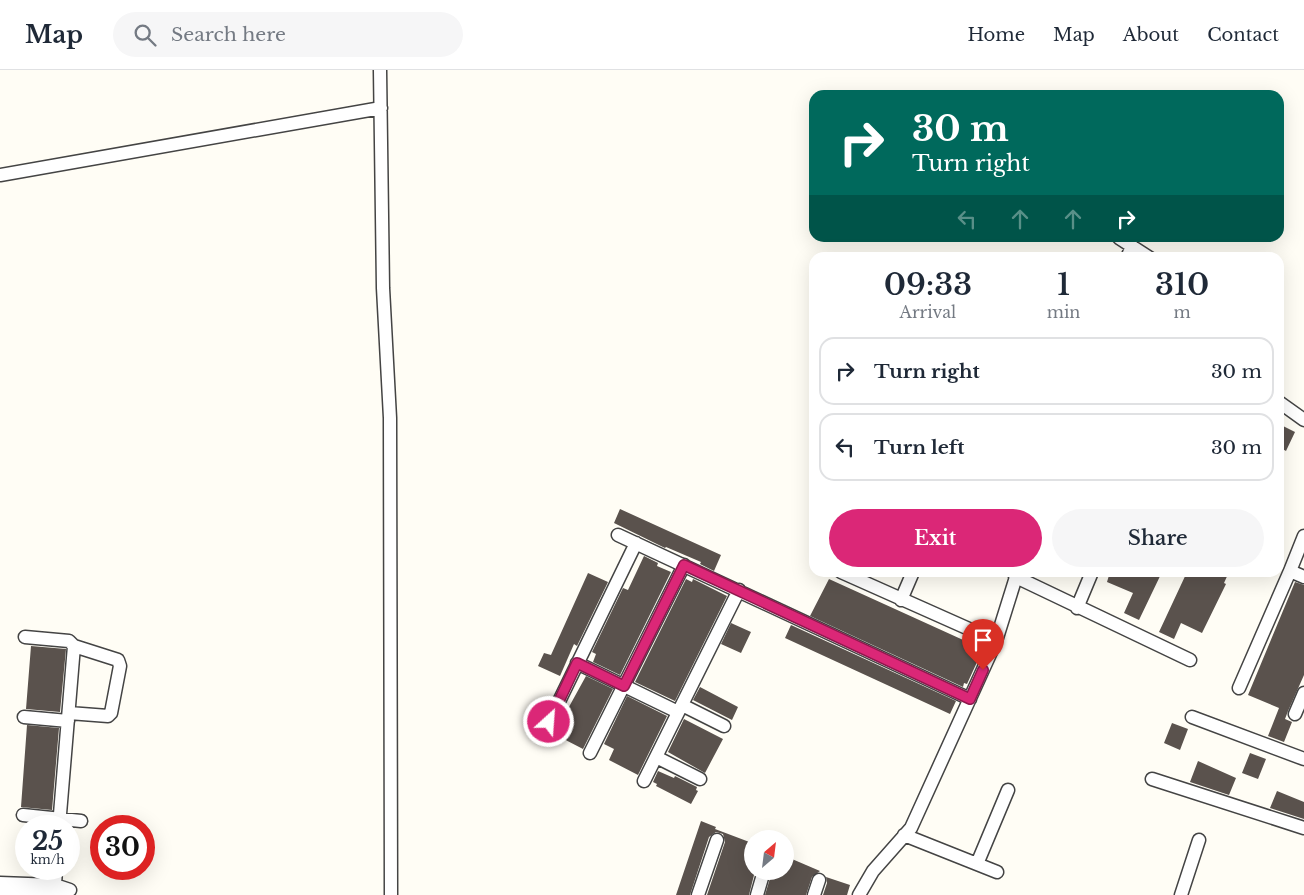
<!DOCTYPE html>
<style>
body{margin:0;font-family:"Libre Baskerville",serif;background:#f6f6f7;color:#1f2937;height:100vh;display:flex;flex-direction:column;font-size:19px;white-space:nowrap}
*{box-sizing:border-box;margin:0}
p{font-size:16px;color:#747a83}
.icon{flex:none;width:28px;height:28px;fill:none;stroke:currentColor;stroke-width:2;stroke-linecap:round;stroke-linejoin:round}
.map{position:relative;flex:1;overflow:hidden}
.drawer{position:absolute;left:809px;top:182px;width:475px;height:325px;display:flex;flex-direction:column;background:#fff;border-radius:15px;box-shadow:0 5px 20px #0002}
.drawer>*{flex:none}
.hud{position:absolute;left:809px;top:20px;width:475px;height:152px;border-radius:15px;box-shadow:0 5px 20px #0002;background:#00695c;color:#fff;overflow:hidden}
.needle{width:32px;rotate:28deg}
.buttons{position:absolute;left:744px;top:760px;display:grid;gap:10px}
.buttons a{display:grid;place-items:center;width:50px;height:50px;border-radius:50%;background:#fff;box-shadow:0 5px 20px #0002;font-size:25px}
.speed{position:absolute;left:15px;top:745px;display:flex;gap:10px;font-size:25px;font-weight:700;text-align:center}
.speed>*{display:grid;place-content:center;width:65px;height:65px;border-radius:50%;background:#fff;box-shadow:0 5px 20px #0002;line-height:1}
.speed small{font-size:12px;font-weight:400}
.speed .limit{border:8px solid #d22;background:#fff;color:#111}
.pin{position:absolute;display:grid;place-items:center;width:42px;height:42px;color:#fff;margin:-51px -21px;border-radius:50% 50% 50% 0;rotate:-45deg;box-shadow:0 0 5px #0007}
.pin .icon{rotate:45deg}
.me{position:absolute;width:55px;margin:-28px;rotate:26deg;stroke-linejoin:round;filter:drop-shadow(0 0 4px #0008)}
.turn{display:flex;align-items:center;gap:18px;height:105px;padding:0 20px;font-size:22px}
.turn .icon{width:65px;height:65px;stroke-width:2.5}
.turn b{display:block;font-size:35px;line-height:42px}
.lanes{display:flex;align-items:center;height:48px;padding:0 20px;background:#0003;justify-content:center;gap:25px;direction:ltr}
.lanes .off{opacity:.35}
.eta{display:flex;justify-content:space-evenly;align-items:center;height:85px;text-align:center}
.eta b{font-size:30px;font-weight:600;line-height:35px}
.action{display:flex;gap:10px;margin-top:auto;padding:10px 20px}
.action a{flex:1;height:58px;border-radius:30px;background:#db2777;color:#fff;font-size:20px;font-weight:600;line-height:58px;text-align:center}
.action a+a{background:#f6f6f7;color:#1f2937}
ul{padding:0;list-style:none}
li{display:flex;align-items:center;gap:15px;height:68px;margin:0 10px 8px;padding:0 10px;border:2px solid #e0e1e3;border-radius:15px}
li div{flex:1}
li b{display:block;font-size:19px}
li em{font-style:normal}
header{display:flex;align-items:center;gap:30px;box-sizing:border-box;height:70px;padding:0 25px;background:#fff;border-bottom:1px solid #e0e1e3}
header strong{font-size:24px}
nav{display:flex;gap:28px;margin-inline-start:auto;font-size:18px}
.search{width:350px;height:45px;background:#f6f6f7;display:flex;align-items:center;gap:12px;box-sizing:border-box;padding:0 18px;border-radius:28px;color:#747a83;font-size:19px}
.map>svg:first-child{display:block}
.building{fill:#5a524d}
.lines{fill:none;stroke-linecap:round;stroke-linejoin:round}
.street-casing{stroke:#444;stroke-width:15}
.street{stroke:#fff;stroke-width:12}
.route-casing{stroke:#8e194d;stroke-width:12}
.route{stroke:#db2777;stroke-width:9}
</style>
<header>
<strong>Map</strong>
<div class="search"><svg class="icon" aria-label="search" viewBox="0 0 24 24"><circle cx="10" cy="10" r="6"/><path d="M15 15l6 6"/></svg>Search here</div>
<nav><a>Home</a><a>Map</a><a>About</a><a>Contact</a></nav>
</header>
<div class="map">
<svg width="1304" height="825" viewBox="0 0 1304 825">
<rect width="100%" height="100%" fill="#fffdf5"/>
<path class="building" d="M1279 354 1295 362 1286 381 1279 377Z
M620 439 721 485 714 501 700 494 701 492 666 477 665 478 614 453Z
M644 486 658 493 657 496 671 502 620 605 593 592 596 584 592 582 623 518 628 520Z
M1110 502H1162L1139 550 1124 543 1133 523 1107 512Z
M1187 502H1229L1224 513 1226 514 1202 563 1181 553 1174 569 1159 562Z
M588 503 608 512 577 576 574 574 560 606 538 596 544 583 551 585Z
M686 509 692 512 693 509 727 526 675 631 635 612Z
M829 509 983 579 967 614 964 613 963 617 810 546Z
M1295 512 1304 515V605L1288 641 1285 649 1292 652 1284 672 1268 666 1279 638 1248 625Z
M731 553 751 562 741 583 721 574Z
M791 555 956 631 950 644 785 568Z
M31 576 66 579 60 642 26 639Z
M586 606 613 619 583 679 554 664Z
M700 617 738 637 732 650 693 630Z
M627 626 667 646 638 705 609 690 614 679 604 674Z
M684 649 723 669 705 703 668 682Z
M1172 653 1188 659 1180 680 1164 673Z
M27 655 59 658 52 740 21 737Z
M1250 683 1266 689 1258 709 1242 703Z
M1198 691 1236 708 1229 725 1190 712Z
M658 701 674 708 675 706 697 717 696 720 698 721 691 734 656 716 657 714 653 712Z
M1277 721 1304 732V749L1270 738Z
M701 751 716 757 715 759 752 773V801H755L749 825H707L725 772 723 764 716 762 709 767 690 825H676Z
M785 786 820 801 812 807 806 825H765L771 805 776 807 778 801H785Z
M826 807 850 815 847 825H823L827 813Z"/>
<g class="lines">
<defs>
<path id="street" d="M380 0 383 218 390 348 391 825
M0 105 381 38
M1119 168 1150 188
M1127 188 1132 176
M1279 332 1304 350
M618 465 970 629
M1290 501 1304 466
M841 502 996 571
M1013 502 1016 507 1190 590
M901 530 913 502
M1077 538 1092 502
M25 567 69 571 74 576 118 590 120 596 111 643 108 646 69 643
M577 593 678 642
M1239 618 1290 501 1304 507
M682 635 724 656
M1295 644 1304 623
M24 647 68 651
M1192 647 1304 689
M549 652 636 473
M590 683 684 495
M656 687 700 709
M1152 709 1304 758
M644 711 739 520
M23 745 81 751
M59 756 74 576
M904 765 997 802
M977 794 1008 720
M0 813 55 815 70 820 54 825
M55 815 56 799
M0 824 50 825
M698 825 717 770
M757 825 764 801
M814 825 819 810
M859 825 873 801 911 758 996 571 1016 507
M1181 825 1199 770"/>
</defs>
<use href="#street" class="street-casing"/>
<use href="#street" class="street"/>
</g>
<g class="lines">
<defs>
<path id="route" d="M549 652 577 593 624 616 684 495 970 629 983 600"/>
</defs>
<use href="#route" class="route-casing"/>
<use href="#route" class="route"/>
</g>
</svg>
<div class="buttons">
<a><svg class="needle" viewBox="-14 -14 28 28"><path d="M0-13l5 13h-10z" fill="#e53935"/><path d="M0 13l5-13h-10z" fill="#747a83"/></svg></a>
</div>
<div class="speed"><div>25<small>km/h</small></div><div class="limit">30</div></div>
<div class="pin" style="left:983px;top:600px;background:#d93025"><svg class="icon" aria-label="arrive" viewBox="0 0 24 24"><path d="M6 21V4h12l-3 4 3 4H6"/></svg></div>
<svg class="me" style="left:549px;top:652px" viewBox="-20 -20 40 40"><circle r="17" fill="#db2777" stroke="#fff" stroke-width="3"/><path d="M0-11L8 9 0 5-8 9z" fill="#fff"/></svg>
<div class="hud">
<div class="turn"><svg class="icon" aria-label="right" viewBox="0 0 24 24"><path d="M7 20v-9h11M14 6l5 5-5 5"/></svg><div><b>30 m</b>Turn right</div></div>
<div class="lanes"><svg class="icon off" aria-label="left" viewBox="0 0 24 24"><path d="M17 20v-9H6M10 6l-5 5 5 5"/></svg><svg class="icon off" aria-label="ahead" viewBox="0 0 24 24"><path d="M12 20V5M6 11l6-6 6 6"/></svg><svg class="icon off" aria-label="ahead" viewBox="0 0 24 24"><path d="M12 20V5M6 11l6-6 6 6"/></svg><svg class="icon" aria-label="right" viewBox="0 0 24 24"><path d="M7 20v-9h11M14 6l5 5-5 5"/></svg></div>
</div>
<section class="drawer">
<div class="eta">
<div><b>09:33</b><p>Arrival</p></div>
<div><b>1</b><p>min</p></div>
<div><b>310</b><p>m</p></div>
</div>
<ul>
<li><svg class="icon" aria-label="right" viewBox="0 0 24 24"><path d="M7 20v-9h11M14 6l5 5-5 5"/></svg><div><b>Turn right</b></div><em>30 m</em></li>
<li><svg class="icon" aria-label="left" viewBox="0 0 24 24"><path d="M17 20v-9H6M10 6l-5 5 5 5"/></svg><div><b>Turn left</b></div><em>30 m</em></li>
</ul>
<div class="action"><a>Exit</a><a>Share</a></div>
</section>
</div>
